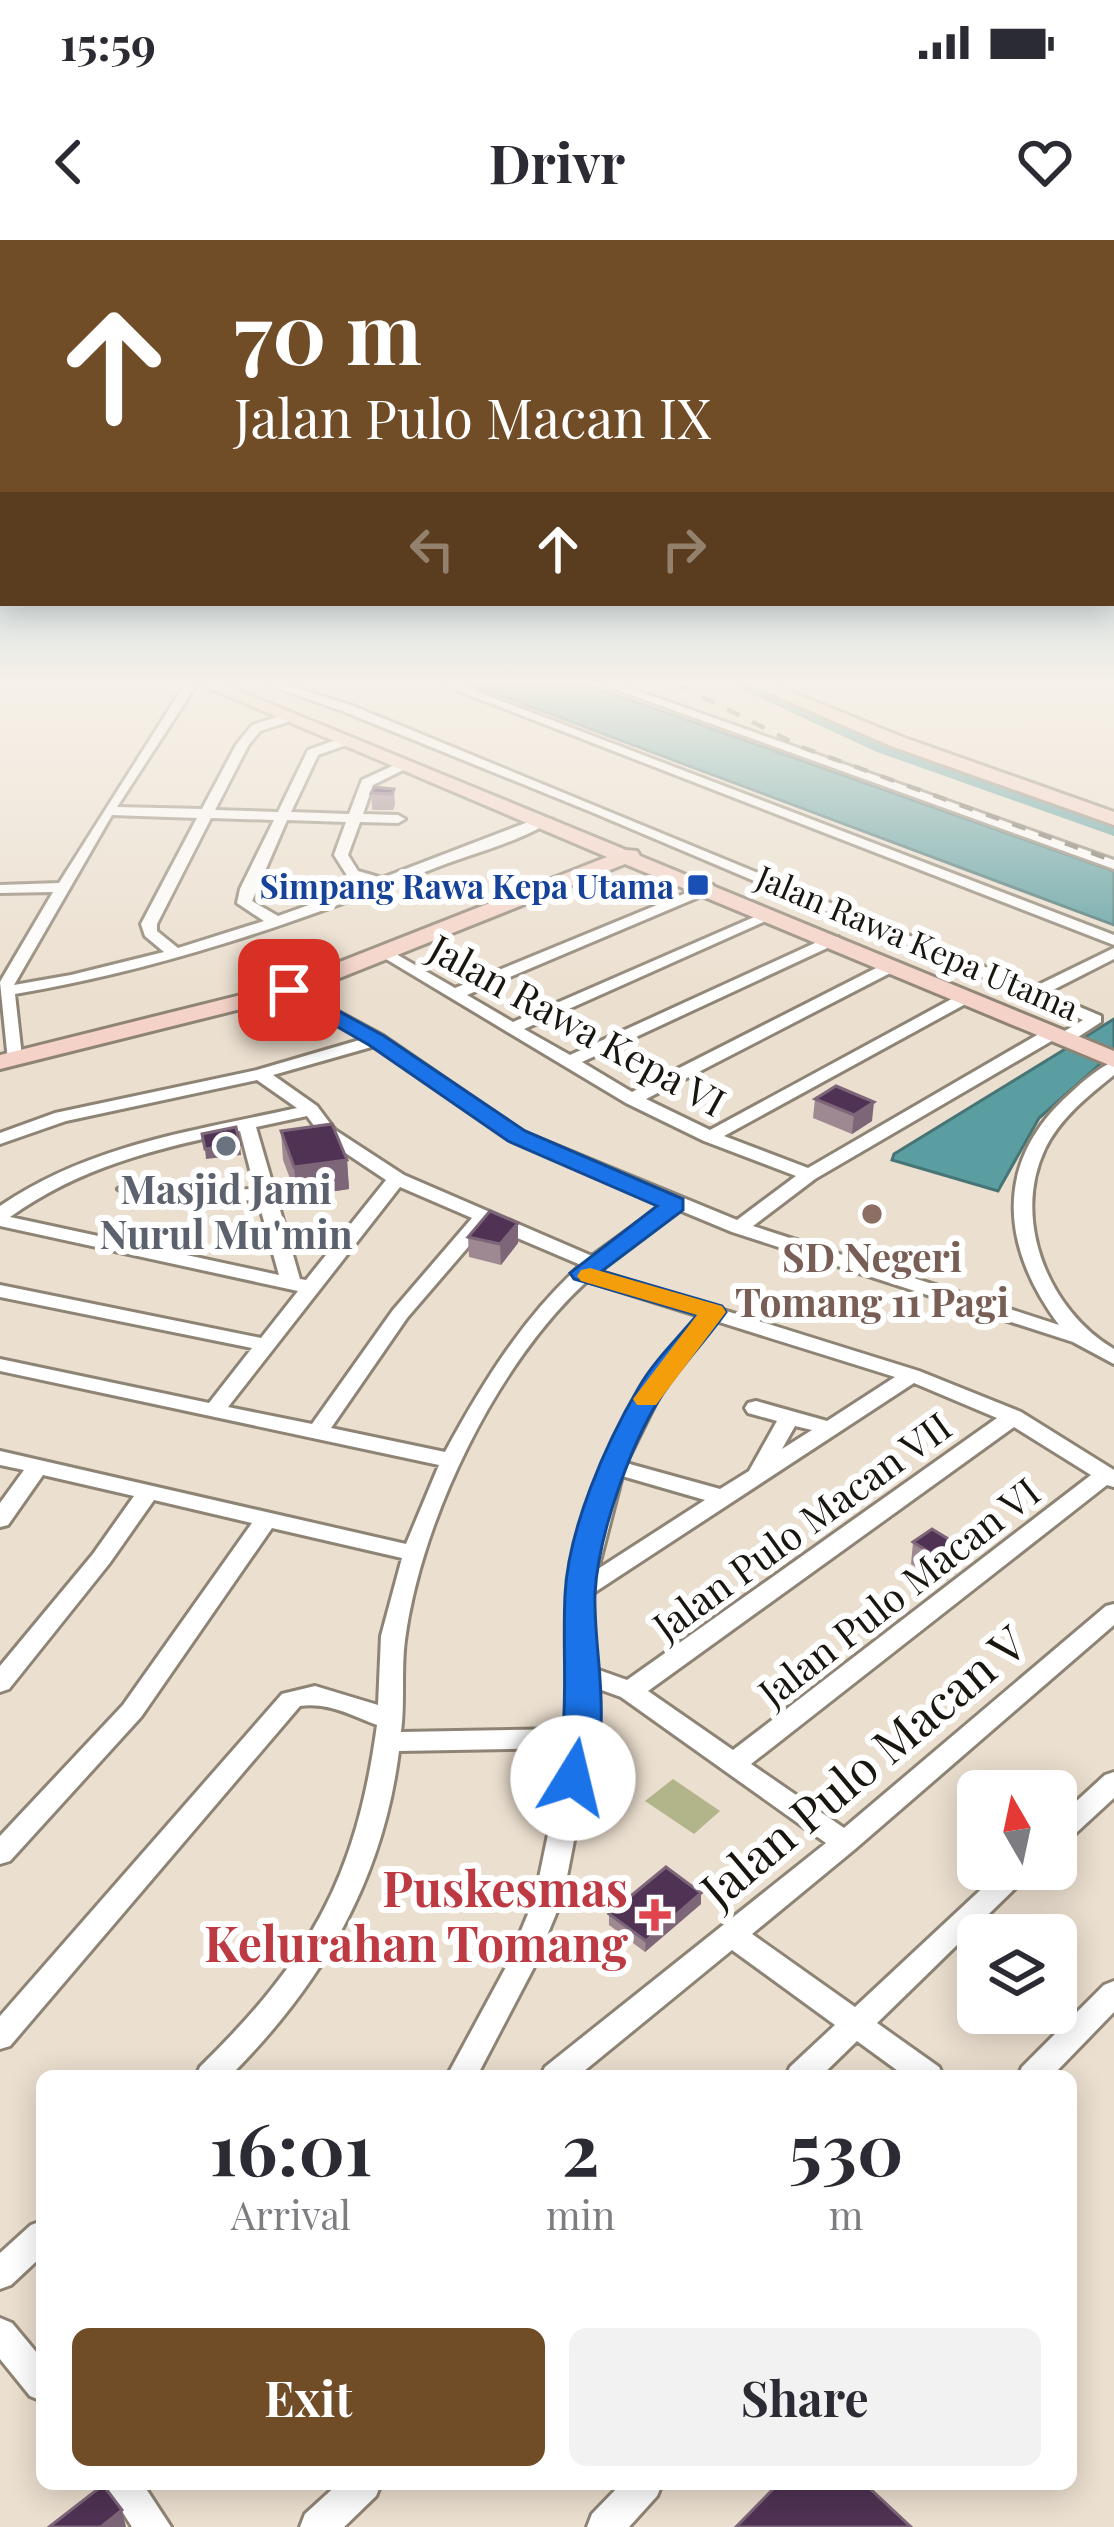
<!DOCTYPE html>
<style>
body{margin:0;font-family:"Playfair Display",serif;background:#f2f2f3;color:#2b2b33;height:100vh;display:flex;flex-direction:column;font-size:45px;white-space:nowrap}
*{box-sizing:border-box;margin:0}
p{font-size:39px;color:#7c7c81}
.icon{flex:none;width:66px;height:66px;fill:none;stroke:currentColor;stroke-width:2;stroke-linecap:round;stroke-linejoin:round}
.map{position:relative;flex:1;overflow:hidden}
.details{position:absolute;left:36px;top:1830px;width:1041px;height:420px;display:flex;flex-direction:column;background:#fff;border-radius:18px;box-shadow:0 6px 30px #0003}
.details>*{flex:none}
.guide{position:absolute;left:0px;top:0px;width:1116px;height:366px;box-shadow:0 6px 30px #0003;background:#714d27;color:#fff;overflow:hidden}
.needle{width:78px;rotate:351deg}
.tools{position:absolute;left:957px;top:1530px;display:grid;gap:24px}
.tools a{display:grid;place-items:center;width:120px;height:120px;border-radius:18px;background:#fff;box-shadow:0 6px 30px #0003;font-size:60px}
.pin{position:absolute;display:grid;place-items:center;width:102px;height:102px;color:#fff;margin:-51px;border-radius:24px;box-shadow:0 6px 18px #0006}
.me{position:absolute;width:132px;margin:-66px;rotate:9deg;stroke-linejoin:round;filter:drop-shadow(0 0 9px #0008)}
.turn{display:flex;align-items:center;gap:42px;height:252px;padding:0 36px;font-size:54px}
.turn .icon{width:156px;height:156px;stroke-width:2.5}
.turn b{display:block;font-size:84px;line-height:102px}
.lanes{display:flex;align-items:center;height:114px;padding:0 36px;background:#0003;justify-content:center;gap:60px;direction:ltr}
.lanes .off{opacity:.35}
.eta{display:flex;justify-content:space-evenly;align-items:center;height:204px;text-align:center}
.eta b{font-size:72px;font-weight:700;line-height:84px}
.primary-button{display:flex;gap:24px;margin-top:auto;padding:24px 36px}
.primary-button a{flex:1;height:138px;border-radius:18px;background:#714d27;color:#fff;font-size:48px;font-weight:700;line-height:138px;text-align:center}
.primary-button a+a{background:#f2f2f3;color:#2b2b33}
.status{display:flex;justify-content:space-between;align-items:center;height:84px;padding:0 60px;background:#fff;direction:ltr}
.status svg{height:33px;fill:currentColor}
header{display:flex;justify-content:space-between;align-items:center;height:156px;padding:0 36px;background:#fff;font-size:54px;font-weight:700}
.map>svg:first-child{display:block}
.green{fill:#b2b48a}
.water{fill:#5b9ea1;stroke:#477576;stroke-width:3}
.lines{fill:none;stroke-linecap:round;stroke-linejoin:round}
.river{fill:#5b9ea1;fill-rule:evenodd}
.street-casing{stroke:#8e8475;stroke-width:6}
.secondary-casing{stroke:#8e8475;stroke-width:6}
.street{fill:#fff;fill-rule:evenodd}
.secondary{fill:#f5d2c7;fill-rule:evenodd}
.rail{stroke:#716b60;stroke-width:4.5;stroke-dasharray:14 14;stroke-linecap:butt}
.wall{fill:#9e8892}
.shaded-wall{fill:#7e6679}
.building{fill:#503254;stroke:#7e6679;stroke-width:3}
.route{fill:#1a73e8;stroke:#114b97;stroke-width:3}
.slow{fill:#f59e0b}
.transit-dot{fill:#1a4fb4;stroke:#fff;stroke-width:4.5}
.worship-dot{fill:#6b7280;stroke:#fff;stroke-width:4.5}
.education-dot{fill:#8d6e63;stroke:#fff;stroke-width:4.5}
.health-dot{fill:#e0444e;stroke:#fff;stroke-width:4.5}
.labels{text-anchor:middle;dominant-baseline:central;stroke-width:12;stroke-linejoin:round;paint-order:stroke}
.far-transit-label{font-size:33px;font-weight:bold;fill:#164399;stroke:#fff;text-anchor:end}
.far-street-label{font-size:33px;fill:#191610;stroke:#fff}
.street-label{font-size:39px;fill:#191610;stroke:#fff}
.worship-label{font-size:39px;font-weight:bold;fill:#5b616d;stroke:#fff}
.education-label{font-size:39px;font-weight:bold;fill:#785e54;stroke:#fff}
.near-street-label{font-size:48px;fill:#191610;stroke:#fff}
.near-health-label{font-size:48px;font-weight:bold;fill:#be3a42;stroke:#fff;text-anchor:end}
</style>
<div class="status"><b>15:59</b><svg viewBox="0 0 49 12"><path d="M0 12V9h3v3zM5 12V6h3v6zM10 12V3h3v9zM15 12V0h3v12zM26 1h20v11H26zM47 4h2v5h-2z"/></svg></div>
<header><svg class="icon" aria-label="back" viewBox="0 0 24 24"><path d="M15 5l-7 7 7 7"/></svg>Drivr<svg class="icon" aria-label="heart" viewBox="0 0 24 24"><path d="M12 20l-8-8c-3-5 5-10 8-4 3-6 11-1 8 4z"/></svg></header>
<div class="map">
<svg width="1114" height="2287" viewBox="0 0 1114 2287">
<rect width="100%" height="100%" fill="#ebdfcf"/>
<path class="green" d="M673 1539 720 1571 694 1594 645 1561Z"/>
<path class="water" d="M470 444H585L1114 631V685Z
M1114 779V812L1039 878 998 951 892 920 894 914Z"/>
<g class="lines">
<path class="river" d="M730 444H759L893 502 1114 579V596L877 512Z"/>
<defs>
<path id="street" d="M185 444H197L117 567 202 569 236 505 252 485 290 473 296 477 294 480 260 491 248 506 215 570 278 572 308 510 347 496 353 500 352 503 318 515 291 572 349 574 362 540 401 522 413 525 373 545 363 574 398 575 405 579 398 583 360 582 348 615 358 631 382 638 541 577 553 580C522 601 471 614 435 628 298 682 160 730 15 754L22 817 14 822 8 821 0 742 53 652 0 653V645L59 643ZM112 575 197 578 141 684 145 696 164 712 71 735 14 745ZM211 578 274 580 240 649 237 663 264 681 178 708 157 691V684ZM287 580 346 582 334 615 348 637 368 644 278 676 252 661Z
M266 444H283L353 466 1034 747 1114 708V719L1047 753 1101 776V782L1069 803 1063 804 1055 799 815 939 753 986 1059 1085C1004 1011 992 929 1063 860 1078 846 1096 829 1114 821V835C1088 856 1060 878 1045 909 1011 980 1049 1071 1114 1109V1124L1073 1102 732 992 679 970 598 1031 919 1131 1021 1172 1114 1230V1247L1107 1245 751 1524 844 1588 1106 1366 1114 1364V1385L854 1610 752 1694 855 1767 1003 1629H1035L877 1783 939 1827 943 1836H905L857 1801 821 1836H786L790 1827 835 1785 732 1710 578 1836H541L545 1827 826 1603 621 1457 596 1448 594 1498 563 1657 533 1729 477 1836H447L506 1727 535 1657 566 1508 399 1511C383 1641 321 1745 230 1836H196L200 1827C310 1719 356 1639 377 1485 351 1475 328 1462 300 1466L10 1806 0 1809V1776L282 1454 315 1446 378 1465 381 1396 402 1318 272 1288 141 1477 10 1621 0 1624V1596L123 1465 252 1283 154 1260 109 1324 9 1449 0 1452V1426L93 1314 134 1256 43 1235 8 1285 0 1287V1263L24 1230 0 1225V1211L406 1304 439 1225 0 1131V1119L209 1163 252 1108 0 1057V1045L261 1098 298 1051 0 986V966C89 905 193 891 297 868L257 840 66 881 0 904V893L55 873 257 830 363 799 283 753 281 750 289 745 383 796 523 892 737 980 796 936 704 901 626 863 376 713 384 708 389 710 455 748 708 644 713 645V651L467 755 513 782 766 672 779 675 524 789 570 815 828 697H838V703L582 822 632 852 886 723H898V729L646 859 710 890 959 755H971V761L724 896 808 928 1044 791 1050 790 1058 795 1083 780 594 573 345 472ZM375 806 511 900 664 964 592 1016 404 935 335 890 317 866 273 835ZM307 876 323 898 386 940 306 1040 300 1039 256 887ZM240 891 255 949 185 951 127 943 118 949C149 970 220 961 258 960L279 1035 10 977C80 927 157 908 240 891ZM400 947 472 978 393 1070 312 1184 228 1167ZM487 985 581 1025C523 1077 482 1144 445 1212L331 1188 407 1078ZM587 1041 699 1076 642 1146 602 1227 568 1351 572 1434 569 1489 401 1492C405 1462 401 1430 405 1400 421 1279 497 1123 587 1041ZM716 1081 895 1137 827 1181 756 1161 748 1163 745 1168 748 1173 777 1181 749 1231 720 1249 626 1223 663 1148ZM914 1143 997 1178 627 1440 596 1429 592 1354ZM795 1186 812 1190 782 1209ZM1014 1187 1091 1235 733 1510 648 1451ZM622 1236 705 1260 598 1329Z
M441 444H457L1114 695V705Z
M601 444H618L1114 620V629Z
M1114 1532V1558L1065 1603 1056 1606V1580L1105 1535Z
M1114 1741V1772L1052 1836H1018L1022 1827 1104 1745Z
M42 1981V2016L11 2045 0 2049V2013L31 1985Z
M0 2078 12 2083 42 2119V2161L30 2156 0 2119Z
M105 2244H143L171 2287H132Z
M338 2244H381L376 2256 344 2287H300L305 2274Z
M621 2244H662L657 2256 629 2287H587L592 2274Z"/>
<path id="secondary" d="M200 444H222L626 610 637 611 640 616 1114 811V827L625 624 297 755 0 829V815L281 745 607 617Z
M749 444H771L905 498 1114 572V585L891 506Z"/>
</defs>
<use href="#street" class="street-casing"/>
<use href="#secondary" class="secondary-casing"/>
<use href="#street" class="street"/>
<use href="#secondary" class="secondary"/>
<path class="rail" d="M677 444 804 508 1114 621"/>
</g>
<path class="wall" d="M394 549 395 565 393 570H372L371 553Z
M815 859 872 881 852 894 813 878Z
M281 891 347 920 349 949 297 957 283 920Z
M518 983V1003L501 1025 469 1017 468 997Z
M913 1302 963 1308 960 1330 942 1344 911 1324Z
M701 1664 645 1712 609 1685V1674Z"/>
<path class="shaded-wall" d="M874 862 872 881 852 894 854 875Z
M240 905 241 915 206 919 205 909Z
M347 920 349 949 297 957 294 927Z
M518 983V1003L501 1025 500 1004Z
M963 1308 960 1330 942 1344 945 1322Z
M701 1653V1664L645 1712 646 1701Z
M122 2270 126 2287H101Z"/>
<path class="building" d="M374 547 394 549 392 554 371 553Z
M836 846 874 862 854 875 815 859Z
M332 884 347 920 294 927 281 891Z
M236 887 240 905 205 909 202 894Z
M490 971 518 983 500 1004 468 997Z
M932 1289 963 1308 945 1322 913 1302Z
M666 1627 701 1653 646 1701 609 1674Z
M778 2244H865L911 2287H736Z
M103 2245 122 2270 101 2287H49Z"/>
<linearGradient id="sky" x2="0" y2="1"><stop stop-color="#6fabcc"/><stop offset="0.58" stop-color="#f6f1e9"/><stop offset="1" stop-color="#f6f1e9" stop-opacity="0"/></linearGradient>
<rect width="1114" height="764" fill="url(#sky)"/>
<path class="route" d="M289 744 384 796 525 891 683 959V970L602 1031 722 1066 726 1072C708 1097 687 1120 669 1145 633 1194 598 1294 595 1354 593 1414 616 1491 585 1547L573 1551 561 1547 556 1538C570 1471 562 1420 565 1355 568 1289 606 1203 639 1147 654 1121 678 1098 697 1075L574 1039 570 1033 657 966 508 901 369 805 282 755V746Z"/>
<path class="slow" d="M590 1028 722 1066 726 1072 656 1165H637L633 1159 697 1075 581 1041 577 1036 581 1030Z"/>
<rect class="transit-dot" x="686" y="633" width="24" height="24" rx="6"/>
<circle class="worship-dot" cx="226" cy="906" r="12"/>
<circle class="education-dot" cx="872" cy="974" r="12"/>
<path class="health-dot" d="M649 1657h12v12h12v12h-12v12h-12v-12h-12v-12h12z"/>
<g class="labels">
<g class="far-transit-label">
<text x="674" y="645">Simpang Rawa Kepa Utama</text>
</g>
<g class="far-street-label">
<text transform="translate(918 701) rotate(23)">Jalan Rawa Kepa Utama</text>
</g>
<g class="street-label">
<text transform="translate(578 784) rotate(29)">Jalan Rawa Kepa VI</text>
<text transform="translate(801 1285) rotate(-36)">Jalan Pulo Macan VII</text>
<text transform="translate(898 1351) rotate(-38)">Jalan Pulo Macan VI</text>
</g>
<g class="worship-label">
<text x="226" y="948">Masjid Jami<tspan x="226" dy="45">Nurul Mu'min</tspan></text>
</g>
<g class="education-label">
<text x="872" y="1016">SD Negeri<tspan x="872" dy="45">Tomang 11 Pagi</tspan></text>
</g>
<g class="near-street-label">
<text transform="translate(862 1525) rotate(-40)">Jalan Pulo Macan V</text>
</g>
<g class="near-health-label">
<text x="628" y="1647">Puskesmas<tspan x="628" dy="55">Kelurahan Tomang</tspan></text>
</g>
</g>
</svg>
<div class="tools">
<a><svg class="needle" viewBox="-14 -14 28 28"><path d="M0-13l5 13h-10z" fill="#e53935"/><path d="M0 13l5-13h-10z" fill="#7c7c81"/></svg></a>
<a><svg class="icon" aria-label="layers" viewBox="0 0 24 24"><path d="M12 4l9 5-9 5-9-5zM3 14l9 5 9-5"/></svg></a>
</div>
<div class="pin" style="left:289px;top:750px;background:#d93025"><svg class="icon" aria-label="arrive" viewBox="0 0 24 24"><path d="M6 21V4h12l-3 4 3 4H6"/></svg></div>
<svg class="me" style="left:573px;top:1538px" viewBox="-20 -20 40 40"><circle r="19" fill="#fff"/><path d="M0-13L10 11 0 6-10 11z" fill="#1a73e8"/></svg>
<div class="guide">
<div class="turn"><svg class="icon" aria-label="ahead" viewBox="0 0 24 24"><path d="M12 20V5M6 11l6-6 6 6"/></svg><div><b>70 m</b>Jalan Pulo Macan IX</div></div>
<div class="lanes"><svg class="icon off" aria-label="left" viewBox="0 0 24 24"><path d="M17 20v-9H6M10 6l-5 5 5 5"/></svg><svg class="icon" aria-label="ahead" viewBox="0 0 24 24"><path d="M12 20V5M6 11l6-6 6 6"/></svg><svg class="icon off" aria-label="right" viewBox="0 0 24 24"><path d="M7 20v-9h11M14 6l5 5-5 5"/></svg></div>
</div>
<section class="details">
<div class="eta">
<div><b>16:01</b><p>Arrival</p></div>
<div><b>2</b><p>min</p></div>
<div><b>530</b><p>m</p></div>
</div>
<div class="primary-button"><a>Exit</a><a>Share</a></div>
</section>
</div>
